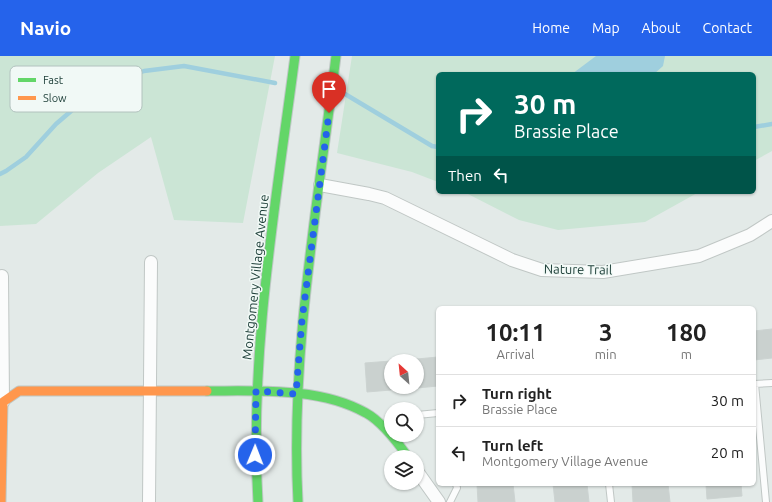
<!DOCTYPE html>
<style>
body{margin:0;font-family:Ubuntu,sans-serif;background:#f6f6f6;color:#222;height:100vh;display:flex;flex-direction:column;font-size:15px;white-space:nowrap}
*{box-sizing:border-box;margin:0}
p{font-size:13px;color:#767676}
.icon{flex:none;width:22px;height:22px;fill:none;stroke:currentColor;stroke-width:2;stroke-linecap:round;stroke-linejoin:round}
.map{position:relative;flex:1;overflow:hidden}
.sheet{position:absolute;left:436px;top:250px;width:320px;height:180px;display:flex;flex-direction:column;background:#fff;border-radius:6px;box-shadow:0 1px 3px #0004}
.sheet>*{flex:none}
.hud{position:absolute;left:436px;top:16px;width:320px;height:122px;border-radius:6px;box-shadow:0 1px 3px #0004;background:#00695c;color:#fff;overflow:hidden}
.needle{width:26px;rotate:333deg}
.controls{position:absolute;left:384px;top:298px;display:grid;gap:8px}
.controls a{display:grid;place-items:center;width:40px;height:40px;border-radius:50%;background:#fff;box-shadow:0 1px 3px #0004;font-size:20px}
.pin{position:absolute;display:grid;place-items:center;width:34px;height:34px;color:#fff;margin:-41px -17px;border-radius:50% 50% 50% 0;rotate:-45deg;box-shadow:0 0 4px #0007}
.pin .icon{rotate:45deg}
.me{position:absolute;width:44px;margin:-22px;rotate:1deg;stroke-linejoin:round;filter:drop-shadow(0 0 3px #0008)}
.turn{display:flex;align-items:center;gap:14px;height:84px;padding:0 12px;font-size:18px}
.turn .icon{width:52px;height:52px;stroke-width:2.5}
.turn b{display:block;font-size:28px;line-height:34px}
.then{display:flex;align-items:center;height:38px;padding:0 12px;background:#0003;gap:8px;font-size:15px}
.eta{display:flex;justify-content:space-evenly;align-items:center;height:68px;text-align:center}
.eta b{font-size:24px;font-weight:700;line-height:28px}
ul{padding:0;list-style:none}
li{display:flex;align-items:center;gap:12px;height:52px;padding:0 12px;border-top:1px solid #e0e0e0}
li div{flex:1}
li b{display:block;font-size:15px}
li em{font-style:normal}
header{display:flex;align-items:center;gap:24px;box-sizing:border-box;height:56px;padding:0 20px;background:#2563eb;color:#fff}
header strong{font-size:19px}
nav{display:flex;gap:22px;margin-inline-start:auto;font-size:14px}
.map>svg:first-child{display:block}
.green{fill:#cbe5d5}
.water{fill:#9fcfde}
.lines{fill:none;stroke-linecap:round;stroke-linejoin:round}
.stream{stroke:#9fcfde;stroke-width:4.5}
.building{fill:#cad1cf;stroke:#ccd3d1}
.lane-casing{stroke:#c0c7c5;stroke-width:8}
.street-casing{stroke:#c0c7c5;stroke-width:14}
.fast-casing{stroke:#bec8c5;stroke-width:11}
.slow-casing{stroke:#bec8c5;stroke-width:11}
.lane{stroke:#fbfcfc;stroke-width:6}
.street{stroke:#fbfcfc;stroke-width:12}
.fast{stroke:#63d668;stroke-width:9}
.slow{stroke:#ff974d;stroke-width:9}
.route{stroke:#2563eb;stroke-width:7;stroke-dasharray:0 12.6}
.labels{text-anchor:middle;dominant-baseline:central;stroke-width:3;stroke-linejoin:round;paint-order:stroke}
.street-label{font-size:13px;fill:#1f403a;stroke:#f1f9f6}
.key{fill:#f1f9f6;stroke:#b2c2be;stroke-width:1}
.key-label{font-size:11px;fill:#1f403a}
</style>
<header>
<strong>Navio</strong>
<nav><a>Home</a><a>Map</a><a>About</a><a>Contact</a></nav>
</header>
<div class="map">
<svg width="772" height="446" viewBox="0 0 772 446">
<rect width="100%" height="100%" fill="#e3eae8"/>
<path class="green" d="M0 0H275L243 167 174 164 151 81 98 117 36 168 0 170Z
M352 0H772V95L754 105V18H438V126L412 116 337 97Z
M464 136H699L645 166 558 174 519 164Z"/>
<path class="water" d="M596 0H665L663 10 654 18H572Z"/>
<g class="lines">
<path class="stream" d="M345 38 432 90 438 91
M754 71 772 68
M0 118 6 115 26 101 56 68 98 32 144 15 184 10 275 27"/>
</g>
<path class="building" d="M772 273V302L754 304V275Z
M438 301V330L417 332V303Z
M391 305V334L367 336 365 307Z
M477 428H513L515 446H478Z
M553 428H587L589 446H555Z
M632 428H668L670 446H633Z
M706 428H741L742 440 707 443Z"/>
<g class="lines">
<defs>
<path id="lane" d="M754 328 772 327
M755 328 766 446
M417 359 438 357
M609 428 611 446
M450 446 457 432 456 428"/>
<path id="street" d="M320 129 369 138 385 142 512 204 542 214 603 216 699 200 750 179 772 165
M2 220 3 346
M417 415 439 446
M149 446 151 206"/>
<path id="fast" d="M207 335C257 335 321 331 366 357 381 365 398 387 408 401
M258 446C249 298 276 146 295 0
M298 446C290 296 318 148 336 0"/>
<path id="slow" d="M1 446 3 346 19 335H207"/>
</defs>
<use href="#lane" class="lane-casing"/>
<use href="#street" class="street-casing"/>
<use href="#fast" class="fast-casing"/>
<use href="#slow" class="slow-casing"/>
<use href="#lane" class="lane"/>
<use href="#street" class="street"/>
<use href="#fast" class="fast"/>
<use href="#slow" class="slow"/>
</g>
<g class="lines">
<path class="route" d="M255 399 256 335 296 338 302 264 329 57"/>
</g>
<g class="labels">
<g class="street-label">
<text transform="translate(578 213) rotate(1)">Nature Trail</text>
<text transform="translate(255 221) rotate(-84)">Montgomery Village Avenue</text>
</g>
</g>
<rect x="10" y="10" width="132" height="46" rx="6" class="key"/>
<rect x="18" y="22" width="18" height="4" fill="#63d668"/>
<rect x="18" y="40" width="18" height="4" fill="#ff974d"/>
<g class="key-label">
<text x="43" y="28">Fast</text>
<text x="43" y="46">Slow</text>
</g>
</svg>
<div class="controls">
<a><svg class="needle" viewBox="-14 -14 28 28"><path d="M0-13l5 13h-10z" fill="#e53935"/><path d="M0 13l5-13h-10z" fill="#767676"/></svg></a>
<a><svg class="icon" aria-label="search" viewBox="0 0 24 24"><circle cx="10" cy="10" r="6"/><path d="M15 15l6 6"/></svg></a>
<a><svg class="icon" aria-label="layers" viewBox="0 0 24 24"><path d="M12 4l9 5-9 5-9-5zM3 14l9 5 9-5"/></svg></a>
</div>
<div class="pin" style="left:329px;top:57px;background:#d93025"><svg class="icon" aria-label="arrive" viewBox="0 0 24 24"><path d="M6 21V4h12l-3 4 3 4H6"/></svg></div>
<svg class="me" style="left:255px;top:399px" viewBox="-20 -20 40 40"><circle r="17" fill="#2563eb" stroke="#fff" stroke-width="3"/><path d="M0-11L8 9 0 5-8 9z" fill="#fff"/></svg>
<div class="hud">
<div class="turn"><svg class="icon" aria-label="right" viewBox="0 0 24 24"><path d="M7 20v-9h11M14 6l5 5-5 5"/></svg><div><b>30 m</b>Brassie Place</div></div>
<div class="then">Then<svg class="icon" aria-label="left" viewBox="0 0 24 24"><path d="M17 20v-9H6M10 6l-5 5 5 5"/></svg></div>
</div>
<section class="sheet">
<div class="eta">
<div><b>10:11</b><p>Arrival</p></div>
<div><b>3</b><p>min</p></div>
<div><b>180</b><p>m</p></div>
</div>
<ul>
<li><svg class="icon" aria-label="right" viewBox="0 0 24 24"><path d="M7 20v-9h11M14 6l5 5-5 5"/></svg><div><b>Turn right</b><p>Brassie Place</p></div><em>30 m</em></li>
<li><svg class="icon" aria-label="left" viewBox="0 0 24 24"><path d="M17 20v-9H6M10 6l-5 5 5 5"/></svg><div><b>Turn left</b><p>Montgomery Village Avenue</p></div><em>20 m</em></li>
</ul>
</section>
</div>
